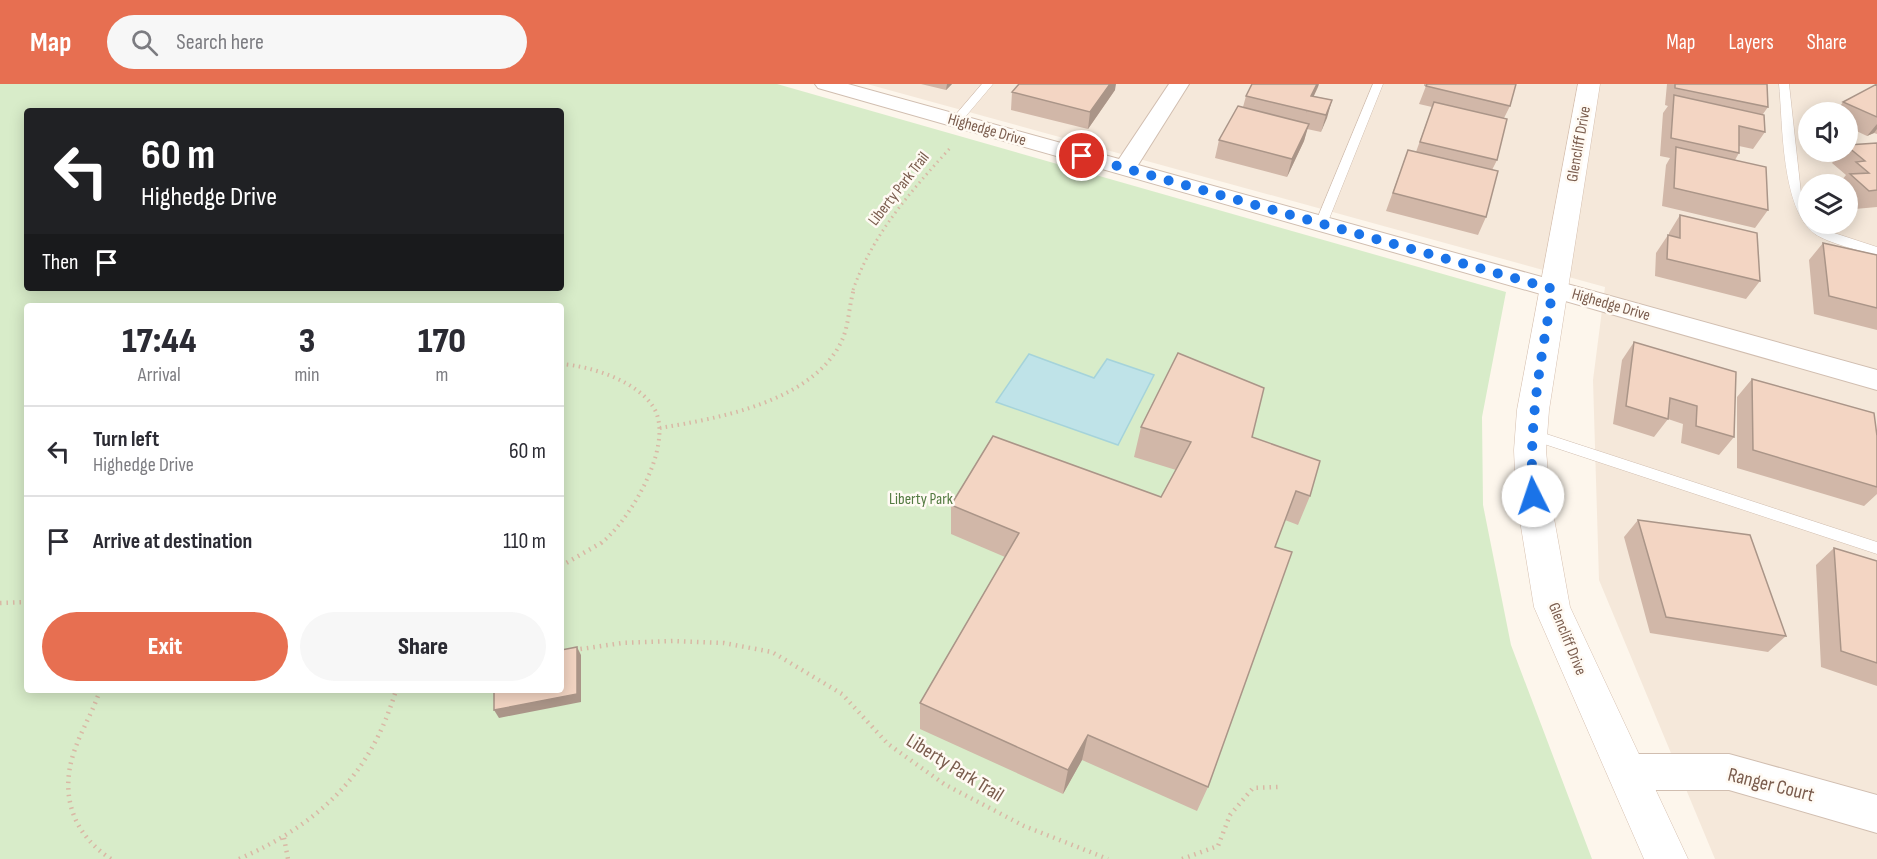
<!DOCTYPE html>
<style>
body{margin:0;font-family:"Sofia Sans Condensed",sans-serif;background:#f7f7f7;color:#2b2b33;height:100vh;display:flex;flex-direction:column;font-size:22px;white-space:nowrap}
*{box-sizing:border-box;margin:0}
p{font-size:20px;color:#7c7c81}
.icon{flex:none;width:33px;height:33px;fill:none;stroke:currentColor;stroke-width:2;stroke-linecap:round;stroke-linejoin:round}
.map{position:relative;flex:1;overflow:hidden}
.side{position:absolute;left:24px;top:219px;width:540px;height:390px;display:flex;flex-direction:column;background:#fff;border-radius:6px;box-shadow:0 3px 15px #0003}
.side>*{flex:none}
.guide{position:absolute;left:24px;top:24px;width:540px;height:183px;border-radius:6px;box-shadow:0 3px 15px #0003;background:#202124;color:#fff;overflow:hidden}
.controls{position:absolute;left:1798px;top:18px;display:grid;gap:12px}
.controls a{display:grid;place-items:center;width:60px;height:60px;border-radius:50%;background:#fff;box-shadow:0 3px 15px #0003;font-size:30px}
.pin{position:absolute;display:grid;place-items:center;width:51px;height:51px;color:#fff;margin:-26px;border:3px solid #fff;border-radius:50%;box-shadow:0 2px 6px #0007}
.me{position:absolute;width:66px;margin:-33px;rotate:356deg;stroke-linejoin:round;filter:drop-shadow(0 0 4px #0008)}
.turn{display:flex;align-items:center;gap:21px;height:126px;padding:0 18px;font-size:27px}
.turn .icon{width:78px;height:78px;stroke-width:2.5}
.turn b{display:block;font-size:42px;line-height:51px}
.then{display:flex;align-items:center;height:57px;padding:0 18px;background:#0003;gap:12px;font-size:22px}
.eta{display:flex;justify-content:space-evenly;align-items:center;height:102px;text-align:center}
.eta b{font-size:36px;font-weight:800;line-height:42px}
.primary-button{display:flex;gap:12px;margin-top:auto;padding:12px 18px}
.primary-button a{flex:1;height:69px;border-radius:36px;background:#e76f51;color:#fff;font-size:24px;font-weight:800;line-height:69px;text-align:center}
.primary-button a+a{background:#f7f7f7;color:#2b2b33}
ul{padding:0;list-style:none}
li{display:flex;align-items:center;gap:18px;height:90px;padding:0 18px;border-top:2px solid #e1e1e2}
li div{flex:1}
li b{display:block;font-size:22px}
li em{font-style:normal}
header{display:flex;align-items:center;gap:36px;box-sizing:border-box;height:84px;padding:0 30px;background:#e76f51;color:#fff}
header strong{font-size:28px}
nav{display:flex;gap:33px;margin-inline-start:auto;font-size:21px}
.search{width:420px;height:54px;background:#f7f7f7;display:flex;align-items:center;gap:15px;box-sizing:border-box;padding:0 21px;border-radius:33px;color:#7c7c81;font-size:22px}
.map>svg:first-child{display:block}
.residential{fill:#f5e8da;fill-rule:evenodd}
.green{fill:#d8ecc9;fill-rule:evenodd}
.water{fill:#bfe3e8;stroke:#a5d3da;stroke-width:1.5}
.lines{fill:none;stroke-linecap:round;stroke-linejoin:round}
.lane-casing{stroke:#d1beb0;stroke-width:1}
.street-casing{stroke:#d1beb0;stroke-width:2}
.secondary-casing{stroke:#d6c0b0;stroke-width:1}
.path-far2{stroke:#d9b8a5;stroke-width:3;stroke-dasharray:1.5 4;stroke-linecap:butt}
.path-far1{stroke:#d9b8a5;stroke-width:4;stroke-dasharray:1.5 4.5;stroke-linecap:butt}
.path{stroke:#d9b8a5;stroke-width:4.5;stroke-dasharray:1.5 5;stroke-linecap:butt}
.lane{fill:#fff;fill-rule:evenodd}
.street{fill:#fff;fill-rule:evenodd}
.secondary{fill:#fff;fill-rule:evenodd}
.wall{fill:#d1b7a8}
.shaded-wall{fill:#aa9588}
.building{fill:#f3d5c3;stroke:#aa9588;stroke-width:1.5}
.route{stroke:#1a73e8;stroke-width:10;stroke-dasharray:0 18}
.labels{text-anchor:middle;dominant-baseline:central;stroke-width:5;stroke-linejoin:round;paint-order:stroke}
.street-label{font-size:16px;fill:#7a5c4d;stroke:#fffaf3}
.park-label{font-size:16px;fill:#537a41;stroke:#fffaf3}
.near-street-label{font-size:20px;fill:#7a5c4d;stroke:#fffaf3}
</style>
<header>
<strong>Map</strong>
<div class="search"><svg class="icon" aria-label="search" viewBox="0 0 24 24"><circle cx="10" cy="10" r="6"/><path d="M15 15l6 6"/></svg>Search here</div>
<nav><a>Map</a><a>Layers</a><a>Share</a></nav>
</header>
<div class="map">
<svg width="1877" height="775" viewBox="0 0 1877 775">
<rect width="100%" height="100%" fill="#fdf6ec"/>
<path class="residential" d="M867 0H1877V775H1715L1599 496 1593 296 1605 203ZM1809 28H1848V68H1809ZM1809 100H1848V140H1809Z"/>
<path class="green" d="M0 0H777L1506 208 1482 333 1483 421 1511 561 1592 775H0ZM27 27H561V204H27ZM27 222H561V606H27Z"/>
<path class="water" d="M1029 270 1094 294 1107 275 1154 291 1118 361 996 318Z"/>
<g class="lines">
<defs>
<path id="lane" d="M982 0H993L960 39H952V35Z
M1373 0H1383L1327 140 1321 144 1317 143 1315 140Z
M1779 0H1789L1801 109 1809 126V140H1818L1825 146 1877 163V171C1861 167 1828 159 1815 150 1781 125 1783 40 1779 0Z
M1531 345 1877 458V470L1526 354 1524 350Z"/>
<path id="street" d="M815 0H848L1119 75 1169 0H1189L1138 81 1877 286V306L818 4Z
M1626 670H1729L1877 711V749L1729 706H1626L1613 700 1607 688 1613 676Z"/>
<path id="secondary" d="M1578 0H1600L1549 326 1546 366 1550 412 1570 523 1688 775H1644L1534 523 1516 412 1514 366 1517 326Z"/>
</defs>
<use href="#lane" class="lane-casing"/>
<use href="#street" class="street-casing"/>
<use href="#secondary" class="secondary-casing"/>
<path class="path-far2" d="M853 206C873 149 912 106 952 62"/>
<path class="path-far1" d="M561 280C591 282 642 298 656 328 672 366 629 438 599 461
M660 344C720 334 816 317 843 254 849 239 849 221 854 205"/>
<path class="path" d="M561 482 601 459
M0 519 27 518
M574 566 622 559 673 557 724 559 772 568 842 610 888 660 944 700 1024 742 1108 775
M100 606C93 628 80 648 73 671 60 713 74 751 111 775
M284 754 288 775
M239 775C319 740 371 691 396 606
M1182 775 1218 762 1230 731 1253 704 1278 703"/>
<use href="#lane" class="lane"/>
<use href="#street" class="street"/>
<use href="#secondary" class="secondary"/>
</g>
<path class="wall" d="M921 0H952L946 6Z
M1424 0H1516L1510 22 1504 34 1497 76 1492 86 1486 133 1478 151 1386 127 1408 66 1416 68 1432 23 1419 20 1426 2H1424Z
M1667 0H1767L1768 23 1763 30 1765 48 1753 65 1739 62V69L1735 76 1768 126 1755 144 1662 122 1666 81 1670 74 1660 72 1663 29 1668 22 1665 21Z
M1877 0V50L1874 49 1867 52 1848 43V28H1836L1843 18Z
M1115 6 1088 45 1011 26 1012 8Z
M1246 12H1314L1332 16 1321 48 1307 45 1304 57 1287 93 1215 74 1219 56 1243 23Z
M1877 59V123L1855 125 1848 119V100H1842L1844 97 1842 96 1846 91 1832 79 1840 68H1848V61Z
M1680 131 1760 197 1746 215 1655 192 1656 169 1668 151H1669V149Z
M1823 159 1877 171V246L1814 230 1809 176Z
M1634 258 1734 353 1719 371 1681 359 1683 340 1668 335 1654 353 1613 340 1622 276Z
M1752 295 1877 352V410L1864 422 1737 384V313Z
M1141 343 1252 353 1310 412 1298 441 1285 436 1275 463 1208 703 1197 727 1082 676 1063 710 920 645V619L1005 473 951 450V421L1161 413 1176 386 1134 373Z
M1638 436 1786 552 1768 568 1650 549 1624 453Z
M1834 464 1877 477V602L1821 583 1816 481Z"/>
<path class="shaded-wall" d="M947 0H952L946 6Z
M1110 0H1116L1115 6 1088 45 1090 28Z
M1317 0H1319L1318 3 1306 29 1311 12Z
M1332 16 1327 34 1321 48 1326 31Z
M1309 40 1304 57 1287 93 1292 75Z
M1877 40V45L1874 49 1867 52Z
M577 563 581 571V618L499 634 494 626Z
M1088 651 1082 676 1063 710 1068 686Z"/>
<path class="building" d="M1019 0H1110L1090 28 1012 8Z
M1252 0H1317L1311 12 1332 16 1326 31 1246 12Z
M1427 0H1516L1510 22 1426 2Z
M1675 0H1767L1768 23 1675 4Z
M1877 0V33L1843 18Z
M1674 11 1764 31 1765 48 1739 42V69L1671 54Z
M1434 18 1507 35 1497 76 1420 58Z
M1238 22 1309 40 1292 75 1219 56Z
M1877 59V106L1869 107 1850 90 1869 89 1856 78 1865 77 1848 63V61Z
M1676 63 1766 83 1768 126 1674 104Z
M1408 66 1498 87 1486 133 1393 109Z
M1680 131 1757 149 1760 197 1667 175 1668 151 1680 154Z
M1823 159 1877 171V224L1829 212Z
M1634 258 1736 288 1734 353 1696 342 1697 322 1670 314 1668 335 1626 322Z
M1178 269 1264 304 1252 353 1320 377 1310 412 1296 407 1275 463 1292 468 1208 703 1088 651 1068 686 920 619 1019 449 951 421 993 352 1161 413 1191 358 1141 343Z
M1752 295 1874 329 1877 352V403L1753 366Z
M1638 436 1750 451 1786 552 1666 533Z
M1834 464 1877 477V579L1841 567Z
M577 563V610L494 626V606H561V566Z"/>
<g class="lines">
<path class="route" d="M1082 72 1553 205C1541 275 1528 340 1533 412"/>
</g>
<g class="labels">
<g class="street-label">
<text transform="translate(987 46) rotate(16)">Highedge Drive</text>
<text transform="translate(1579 60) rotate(-80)">Glencliff Drive</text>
<text transform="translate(899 105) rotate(-52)">Liberty Park Trail</text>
<text transform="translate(1611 221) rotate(16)">Highedge Drive</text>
<text transform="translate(1567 555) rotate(68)">Glencliff Drive</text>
</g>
<g class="park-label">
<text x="921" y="415">Liberty Park</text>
</g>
<g class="near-street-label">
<text transform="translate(955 684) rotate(32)">Liberty Park Trail</text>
<text transform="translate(1771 701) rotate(14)">Ranger Court</text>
</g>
</g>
</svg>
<div class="controls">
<a><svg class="icon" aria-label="sound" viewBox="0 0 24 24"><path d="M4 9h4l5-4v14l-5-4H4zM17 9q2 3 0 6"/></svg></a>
<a><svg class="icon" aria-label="layers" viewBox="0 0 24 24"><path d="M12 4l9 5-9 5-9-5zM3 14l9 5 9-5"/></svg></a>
</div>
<div class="pin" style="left:1082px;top:72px;background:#d93025"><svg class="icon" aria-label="arrive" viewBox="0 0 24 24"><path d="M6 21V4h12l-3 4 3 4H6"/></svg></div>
<svg class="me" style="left:1533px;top:412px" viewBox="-20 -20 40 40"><circle r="19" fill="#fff"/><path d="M0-13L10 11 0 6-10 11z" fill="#1a73e8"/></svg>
<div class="guide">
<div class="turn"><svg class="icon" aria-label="left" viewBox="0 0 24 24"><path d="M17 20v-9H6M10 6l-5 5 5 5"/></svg><div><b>60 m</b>Highedge Drive</div></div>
<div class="then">Then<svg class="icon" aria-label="arrive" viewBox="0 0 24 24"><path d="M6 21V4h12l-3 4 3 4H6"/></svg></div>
</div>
<section class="side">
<div class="eta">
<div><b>17:44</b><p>Arrival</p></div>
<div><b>3</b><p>min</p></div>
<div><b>170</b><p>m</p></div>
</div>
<ul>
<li><svg class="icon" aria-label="left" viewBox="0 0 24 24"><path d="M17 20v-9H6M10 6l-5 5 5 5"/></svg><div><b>Turn left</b><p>Highedge Drive</p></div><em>60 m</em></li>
<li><svg class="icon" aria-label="arrive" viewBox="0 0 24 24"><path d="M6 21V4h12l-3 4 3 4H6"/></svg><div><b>Arrive at destination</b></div><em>110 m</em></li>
</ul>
<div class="primary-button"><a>Exit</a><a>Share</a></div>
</section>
</div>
